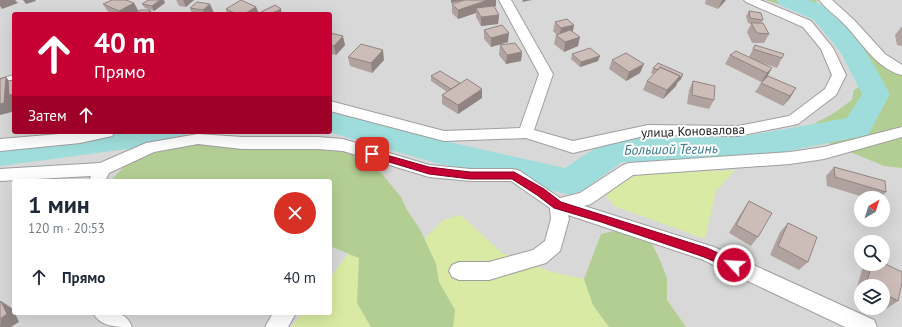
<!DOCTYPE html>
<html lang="ru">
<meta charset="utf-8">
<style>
body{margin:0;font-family:"PT Sans",sans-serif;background:#f2f2f3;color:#1f2937;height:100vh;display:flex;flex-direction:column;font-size:15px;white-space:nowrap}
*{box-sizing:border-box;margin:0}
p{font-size:13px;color:#747a83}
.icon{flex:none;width:22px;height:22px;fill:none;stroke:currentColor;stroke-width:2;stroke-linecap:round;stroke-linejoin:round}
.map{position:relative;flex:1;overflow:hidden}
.drawer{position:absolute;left:12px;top:179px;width:320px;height:136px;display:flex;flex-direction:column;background:#fff;border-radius:4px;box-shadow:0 4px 16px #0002}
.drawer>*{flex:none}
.banner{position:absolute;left:12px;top:12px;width:320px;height:122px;border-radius:4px;box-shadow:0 4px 16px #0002;background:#c60033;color:#fff;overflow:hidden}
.needle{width:26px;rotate:39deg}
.tools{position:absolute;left:854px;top:191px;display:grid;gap:8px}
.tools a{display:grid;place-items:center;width:36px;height:36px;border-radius:50%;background:#fff;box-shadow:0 4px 16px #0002;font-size:20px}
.pin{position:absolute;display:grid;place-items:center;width:34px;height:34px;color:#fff;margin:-17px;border-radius:8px;box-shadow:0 2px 6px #0006}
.me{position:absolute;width:44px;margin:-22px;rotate:295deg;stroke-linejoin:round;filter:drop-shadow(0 0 3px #0008)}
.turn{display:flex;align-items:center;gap:14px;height:84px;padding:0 16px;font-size:18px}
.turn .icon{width:52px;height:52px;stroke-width:2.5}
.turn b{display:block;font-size:28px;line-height:34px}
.then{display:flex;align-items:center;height:38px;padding:0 16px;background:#0003;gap:8px;font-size:15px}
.round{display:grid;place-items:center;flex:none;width:42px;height:42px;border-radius:21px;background:#f2f2f3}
.overview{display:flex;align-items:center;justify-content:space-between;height:68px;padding:0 16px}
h1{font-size:24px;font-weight:700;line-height:30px}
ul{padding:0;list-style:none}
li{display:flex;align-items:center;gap:12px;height:60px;padding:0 16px}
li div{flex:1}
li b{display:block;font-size:15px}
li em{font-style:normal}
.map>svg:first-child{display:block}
.residential{fill:#d9d8d8;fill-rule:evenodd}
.grass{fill:#d8eaa3}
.forest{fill:#b3ce93}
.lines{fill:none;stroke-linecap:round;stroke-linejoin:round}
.river{fill:#9edddb;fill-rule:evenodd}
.minor-casing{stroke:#9f9f9f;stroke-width:2}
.minor{fill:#fff;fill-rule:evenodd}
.wall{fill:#b0a39f}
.shaded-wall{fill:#908482}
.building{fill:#cdbdb9;stroke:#908482}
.route{fill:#c60033;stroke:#810021}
.labels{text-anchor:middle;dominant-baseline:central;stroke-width:4;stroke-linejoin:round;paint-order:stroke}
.street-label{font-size:13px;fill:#1b1b1b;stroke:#fff}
.water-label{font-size:14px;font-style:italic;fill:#3b798d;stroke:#fff}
</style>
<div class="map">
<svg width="902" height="327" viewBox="0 0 902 327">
<rect width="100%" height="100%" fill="#ede5e0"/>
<path class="residential" d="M0 0H902V327H0ZM14 14H330V132H14ZM14 181H330V313H14ZM861 198H883V220H861ZM861 242H883V264H861ZM861 286H883V308H861Z"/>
<path class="grass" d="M735 170 716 191 705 239 614 206 606 196 610 189 639 174Z
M461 215 502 253 552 272 584 279 593 305 609 327H453L455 310 439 282 436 264 424 239 443 220Z
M348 254 359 258 357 303 371 327H291L302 313H330V277Z"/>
<path class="forest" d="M765 0H817L816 4 788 7Z
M820 18 844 22 902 73V168L884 166 824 141 807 127 831 115 852 100 854 90 861 86C858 77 855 67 851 59 843 45 824 32 820 18Z
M175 144 340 148 365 160 383 175 401 197 407 210 421 231 436 264 439 282 455 310 453 327H371L357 303 359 258 330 246V181H110L130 161Z
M615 231 652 244 659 258 667 278V300L686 327H609L593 305 584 279 601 234Z"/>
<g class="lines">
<path class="river" d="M776 0C786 0 798 0 807 0 845 7 873 63 890 94L868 135 739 161 622 162 582 191 570 195 436 163 328 132H330V112L436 139 565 168 604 142 615 138 739 137 847 118 862 94 841 53 814 20 780 5Z
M83 132H188L183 140 172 143 0 166V142Z"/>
<defs>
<path id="minor" d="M499 0H511L553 74 534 130 573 141 648 125 738 126 789 116 825 89 832 75 821 49 803 27 746 2 744 0H760L811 21 833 48 846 75 836 95 798 124 738 136 648 135 573 153 526 138 444 141 330 111V101L444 131 520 128 539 74Z
M819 0H832L854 20 885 54 902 65V75C877 69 863 44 846 26 838 17 827 10 819 0Z
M14 75V83L0 87V79Z
M902 127V137L824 159 790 164 633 175 591 204 584 206 714 247 874 320 877 327H845L701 259 568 215 569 219 560 251 546 263 489 280H459L452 277 449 271 452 265 459 262H489L533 250 545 241 551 219 550 208 511 181H471L429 177 343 151 318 149H242L198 144 154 152 109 173 105 181H89L91 176 0 181V169L100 163 146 143 198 134 242 137H318L343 139 429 165 471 169H514L520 171 560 198 580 193 623 165 629 163 790 152 824 147Z
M83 132H115L112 136 80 143 0 151V139Z
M93 313C110 313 125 309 132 327 115 327 101 327 93 313Z
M273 313H296L288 327H265Z"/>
</defs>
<use href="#minor" class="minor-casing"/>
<use href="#minor" class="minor"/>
</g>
<path class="wall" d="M176 0H194L186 7 179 6Z
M465 0H496V6L494 7 499 15 498 24 481 26 476 17V13L458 19 452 13V4Z
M706 0H726L718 9 705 4Z
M134 3 139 12 134 14H110L109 13 103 4Z
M165 3 154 11 145 8 142 4Z
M256 7 259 14H227L226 9Z
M190 8 214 13 212 14H192Z
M749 11 763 20 761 23 769 34 764 43H752L747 32 751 24 748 23 746 16Z
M555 22 574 25 573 32 578 46 564 52 554 44 556 35H557L553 31Z
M902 26V46L897 45 895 35Z
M484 30 508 42 491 47 484 39Z
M330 33 345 45 336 55 330 54Z
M500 45 522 52 521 61 506 64 499 55Z
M755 45 782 58 777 68 759 62 772 68 767 76 796 88 790 98 783 106 755 92 761 83 765 79 761 82 725 64 730 55 749 57Z
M572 54 598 61 580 67 571 59Z
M348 57 384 60 372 73 350 66Z
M612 60 640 73 626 81 609 69Z
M653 68 683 74 681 79 677 83 676 86 663 99 643 90 647 81 654 74 651 73Z
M431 76 482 89V98L458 114 442 104V95L447 92 431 81Z
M693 81 714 100 709 109 687 104 689 90Z
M834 167 886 192 880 198H867L827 186 826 176Z
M749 201 758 237 751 246 729 233 743 210Z
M788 223 808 262 799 270 770 255 780 232Z
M866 264H883L898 301 886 309 883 307V286H861V296L855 293 863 267Z"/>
<path class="shaded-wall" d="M0 0H15L18 3 2 9 0 6Z
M23 0H35L36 1 26 4Z
M160 0H164L165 3 154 11 152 6Z
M183 0H194L186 7Z
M451 0H464L451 3Z
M488 0H496V6L478 12 476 8V13L458 19V10Z
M523 0H532L522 2Z
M722 0H726L718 9Z
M134 3 139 12 134 14H121L119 11Z
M210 4 214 13 212 14H204L203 10Z
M256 7 259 14H244Z
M281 9 282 14H270Z
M150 10 153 14H147Z
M499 15 498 24 481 26V17Z
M574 25 572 34 559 37 561 28Z
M509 33 508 42 491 47V38Z
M343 36 345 45 336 55 334 46Z
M580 37 578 46 564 52 565 42Z
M383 50 384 60 372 73 371 63Z
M522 52 521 61 506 64 507 55Z
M600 56 598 61 580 67 581 62Z
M644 64 640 73 626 81 629 72Z
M772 68 767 77 761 82 767 73Z
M683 74 681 79 677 83 676 86 663 99 667 90 680 76Z
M6 77 14 87V102L13 100 12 112 0 115V104Z
M796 88 790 98 783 106 790 96Z
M482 89V98L458 114V105Z
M1 301 13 309 14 313H15L19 322 11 327H0Z"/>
<path class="building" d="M112 0H126L134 3 119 11 103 4Z
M148 0H160L152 6 142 4Z
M241 0 256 7 244 14H237L226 9Z
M465 0H488L458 10 452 4Z
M197 2 210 4 203 10 190 8Z
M275 5 281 9 270 14H262L259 13Z
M494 6 499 15 481 17 476 8Z
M140 10H150L147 14H137Z
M749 11 761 13 763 20 750 18Z
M567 19 574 25 561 28 555 22Z
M751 23H763L769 34 757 33Z
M502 25 509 33 491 38 484 30Z
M570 30 580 37 565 42 556 35Z
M330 33 343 36 334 46 330 45Z
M515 43 522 52 507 55 500 45Z
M361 44 383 50 371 63 348 57Z
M755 45 784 54 782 58 753 49Z
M590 48 600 56 581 62 572 54Z
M13 51H14V57H13Z
M736 51 772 68 767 73 730 55Z
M626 53 644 64 629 72 612 60Z
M658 63 683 74 680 78V76L660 67 658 70 653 68Z
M660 67 680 76 667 90 647 81Z
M440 71 460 83 451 89 431 76Z
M768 76 796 88 790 96 761 83Z
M6 77 4 103 0 104V79Z
M467 79 482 89 458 105 442 95Z
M14 80V94L9 95 8 81Z
M693 81 715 86 714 100 692 95Z
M834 167 885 181 886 192 835 177Z
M749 201 772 213 758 237 736 225Z
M788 223 817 237 808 262 778 246Z
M883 263 902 272V283L898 301 883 293V286H869L866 285 872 264H883Z
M1 301 7 314 0 319V302Z"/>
<path class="route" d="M372 151 429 167 470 172H514L544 189 561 202 707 248 738 262 739 265 738 269 734 270 704 257 601 222 554 208 537 195 512 179H470L429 174 369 156 367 154Z"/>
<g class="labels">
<g class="street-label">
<text transform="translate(693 131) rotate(-2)">улица Коновалова</text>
</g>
<g class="water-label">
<text transform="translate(671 149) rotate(-1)">Большой Тегинь</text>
</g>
</g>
</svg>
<div class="tools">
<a><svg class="needle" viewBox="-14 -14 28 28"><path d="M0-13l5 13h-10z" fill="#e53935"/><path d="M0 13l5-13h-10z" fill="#747a83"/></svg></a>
<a><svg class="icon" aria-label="search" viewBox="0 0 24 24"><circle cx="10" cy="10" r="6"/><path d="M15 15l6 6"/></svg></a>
<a><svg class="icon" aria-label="layers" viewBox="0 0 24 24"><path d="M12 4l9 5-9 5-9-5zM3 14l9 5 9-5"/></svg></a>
</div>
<div class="pin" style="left:372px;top:154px;background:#d93025"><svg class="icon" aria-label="arrive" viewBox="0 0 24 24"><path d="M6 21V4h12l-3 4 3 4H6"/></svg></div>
<svg class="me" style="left:734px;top:265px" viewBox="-20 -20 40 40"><circle r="17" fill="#c60033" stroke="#fff" stroke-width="3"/><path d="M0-11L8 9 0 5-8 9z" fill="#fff"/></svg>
<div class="banner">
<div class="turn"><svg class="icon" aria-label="ahead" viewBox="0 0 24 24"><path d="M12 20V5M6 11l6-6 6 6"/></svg><div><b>40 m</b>Прямо</div></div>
<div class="then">Затем<svg class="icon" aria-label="ahead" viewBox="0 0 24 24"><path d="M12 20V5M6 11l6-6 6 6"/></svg></div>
</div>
<section class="drawer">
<div class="overview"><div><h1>1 мин</h1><p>120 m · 20:53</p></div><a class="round" style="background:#d93025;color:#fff"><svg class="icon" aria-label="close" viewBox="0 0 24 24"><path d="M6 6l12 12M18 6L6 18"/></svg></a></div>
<ul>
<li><svg class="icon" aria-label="ahead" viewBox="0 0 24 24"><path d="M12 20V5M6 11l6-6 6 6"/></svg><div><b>Прямо</b></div><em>40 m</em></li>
</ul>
</section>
</div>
